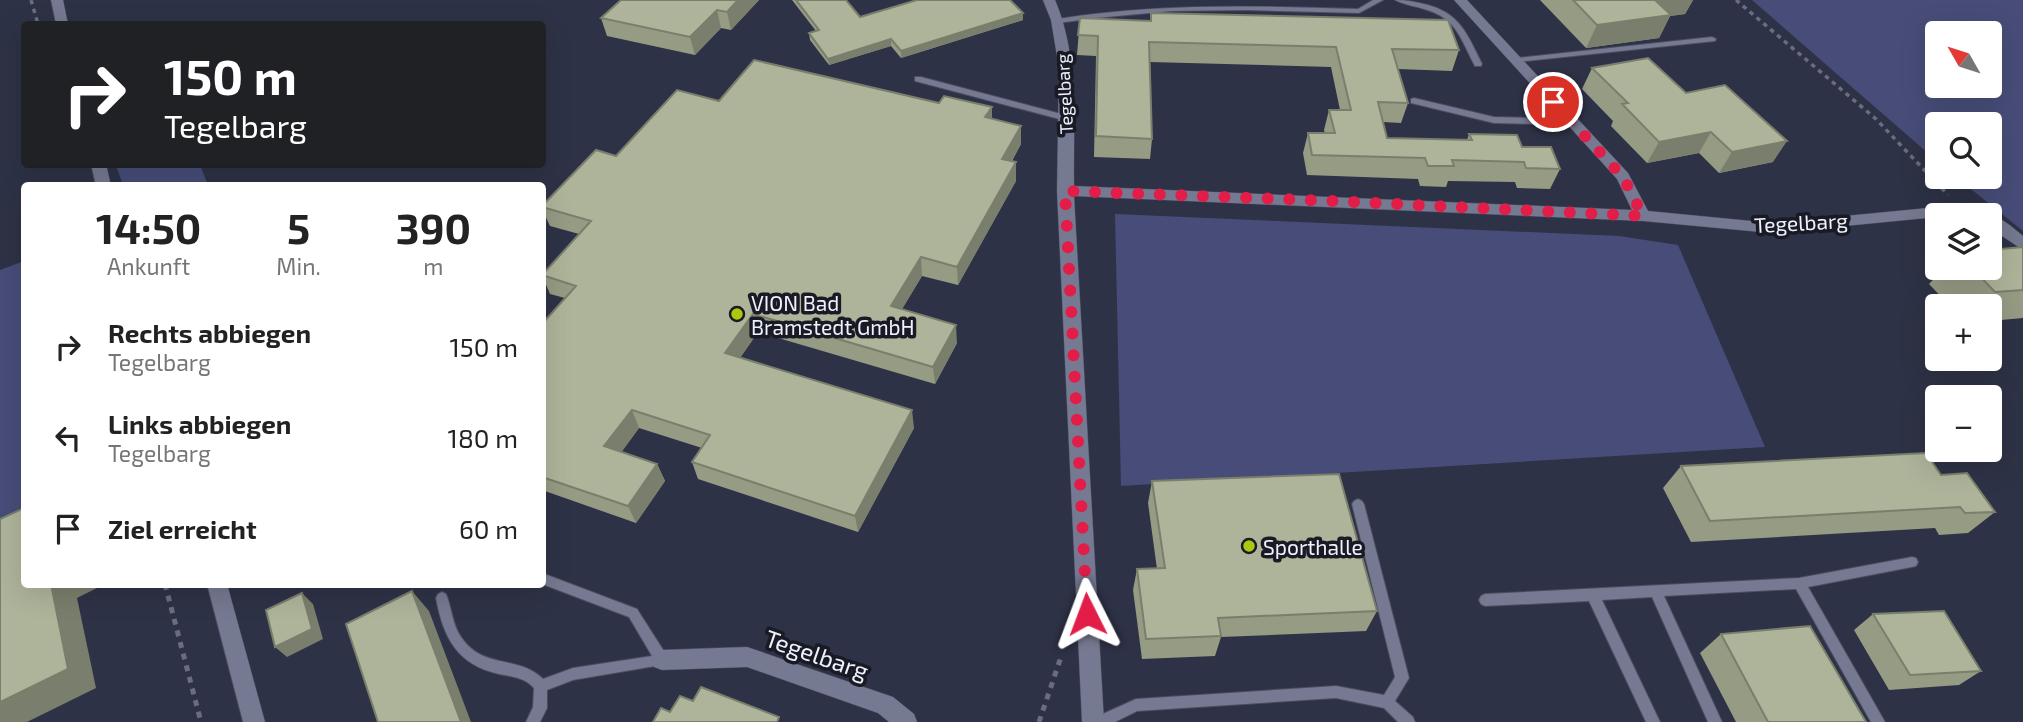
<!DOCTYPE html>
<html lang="de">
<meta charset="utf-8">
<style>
body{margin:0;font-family:"Exo 2",sans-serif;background:#f2f2f2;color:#222;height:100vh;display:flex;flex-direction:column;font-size:26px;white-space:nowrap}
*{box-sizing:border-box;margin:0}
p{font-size:23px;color:#767676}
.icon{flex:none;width:38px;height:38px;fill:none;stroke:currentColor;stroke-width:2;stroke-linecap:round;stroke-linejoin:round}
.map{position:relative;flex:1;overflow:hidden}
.side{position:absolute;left:21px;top:182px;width:525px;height:406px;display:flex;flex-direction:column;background:#fff;border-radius:7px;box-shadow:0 7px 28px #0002}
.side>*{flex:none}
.top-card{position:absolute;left:21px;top:21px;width:525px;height:147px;border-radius:7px;box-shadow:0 7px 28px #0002;background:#202124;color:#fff;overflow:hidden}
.needle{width:46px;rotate:309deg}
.controls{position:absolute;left:1925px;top:21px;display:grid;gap:14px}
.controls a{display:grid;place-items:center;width:77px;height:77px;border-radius:7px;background:#fff;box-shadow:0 7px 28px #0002;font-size:35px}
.pin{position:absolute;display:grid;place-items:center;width:60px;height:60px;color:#fff;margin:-30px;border:4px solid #fff;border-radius:50%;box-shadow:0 2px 7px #0007}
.me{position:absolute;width:77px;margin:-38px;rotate:357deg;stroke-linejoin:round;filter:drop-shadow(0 0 5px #0008)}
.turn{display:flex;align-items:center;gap:24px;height:147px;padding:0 28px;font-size:32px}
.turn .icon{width:91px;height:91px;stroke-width:2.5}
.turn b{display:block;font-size:49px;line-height:60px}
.eta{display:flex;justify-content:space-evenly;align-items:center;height:119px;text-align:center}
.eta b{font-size:42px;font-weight:700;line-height:49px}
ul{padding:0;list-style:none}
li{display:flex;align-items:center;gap:21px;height:91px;padding:0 28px}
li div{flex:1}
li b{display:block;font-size:26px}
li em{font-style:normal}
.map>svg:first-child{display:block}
.green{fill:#474d78;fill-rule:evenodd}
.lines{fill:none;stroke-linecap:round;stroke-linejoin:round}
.service-casing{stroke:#4b4d5e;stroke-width:2}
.minor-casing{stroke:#4b4d5e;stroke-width:1}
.tertiary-casing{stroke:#4b4d5e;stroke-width:1}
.path-far1{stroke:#6a6d7f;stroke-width:3.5;stroke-dasharray:4.5 4.5;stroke-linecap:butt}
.path{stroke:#6a6d7f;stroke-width:5;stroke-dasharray:6 6;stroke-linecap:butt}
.service{fill:#757991;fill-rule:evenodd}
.minor{fill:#757991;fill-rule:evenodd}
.tertiary{fill:#757991;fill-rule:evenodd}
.wall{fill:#969b84}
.shaded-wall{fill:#7a7e6c}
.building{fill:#aeb49a;stroke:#7a7e6c;stroke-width:2}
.route{stroke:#e11d48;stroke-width:12;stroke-dasharray:0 21.6}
.poi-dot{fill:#adc60e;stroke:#191a24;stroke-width:2.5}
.labels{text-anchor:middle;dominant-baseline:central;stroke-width:7;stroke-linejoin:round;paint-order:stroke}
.far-street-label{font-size:18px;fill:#eef1fe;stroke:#191a24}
.street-label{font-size:21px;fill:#eef1fe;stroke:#191a24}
.poi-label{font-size:21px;fill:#eef1fe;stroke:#191a24;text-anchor:start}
.near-street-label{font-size:24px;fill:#eef1fe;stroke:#191a24}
</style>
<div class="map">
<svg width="2023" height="722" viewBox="0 0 2023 722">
<rect width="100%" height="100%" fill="#2e3246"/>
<path class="green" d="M1752 0H2023V231L1956 177H1990V124H1937V161ZM1937 33H1990V86H1937Z
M128 165H200L208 185H123L117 168Z
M1115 214 1619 236 1678 245 1765 447 1121 486Z
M24 261V515L0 529V270Z"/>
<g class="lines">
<defs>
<path id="service" d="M1373 0H1383L1359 13 1246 10 1171 11 1096 18 1058 23 1054 21 1058 19C1158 3 1257 6 1358 9Z
M1395 0C1407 0 1417 2 1428 5 1461 14 1468 36 1482 64L1481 66H1475C1461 40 1457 19 1427 10 1416 6 1404 5 1395 0Z
M1712 37 1716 39 1715 41 1516 62 1512 60 1516 58Z
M915 77H921L1069 116 1070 118 1069 120H1063L915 81Z
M1414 98 1494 117 1572 119 1576 122 1572 125 1494 123 1411 103V99Z
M1358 499 1362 501 1364 504 1409 678 1395 701 1413 717 1415 722H1398L1384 708 1336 698 1137 711 1115 722H1094L1096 717 1136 699 1336 686 1384 695 1395 677 1352 504 1354 501Z
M1912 557 1916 558 1918 562 1916 566 1912 567 1808 587 1885 722H1871L1796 589 1664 596 1722 722H1708L1652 597 1602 600 1660 722H1646L1589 601 1485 606 1481 604 1479 600 1481 596 1485 594 1799 578Z
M542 573 637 609 667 656 668 660 667 664 573 680 547 690V708L540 722H526L533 707 534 688C524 677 513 677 499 674 457 665 443 637 436 598L438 594 442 592 446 594C451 606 452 620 458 632 480 672 517 653 543 679L573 668 652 656 629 617 542 584Z"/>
<path id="minor" d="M1043 0H1055C1080 59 1073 123 1074 186L1632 210 1617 179 1454 0H1467L1628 173 1648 211 1772 223 1959 205 1981 211 1983 215H1937V217L1772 233 1643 221 1074 196 1104 722H1082L1057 191 1059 68 1051 20Z
M1988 215C2001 216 2013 228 2023 236V250L1990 228Z
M747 647 893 697 914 714 917 722H889L878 713 747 667 662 670 654 667 651 660 654 653 662 650Z"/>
<path id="tertiary" d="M51 0H63L68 24H56Z
M91 164H106L111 186H96Z
M207 584H227L265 722H243Z"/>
</defs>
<use href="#service" class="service-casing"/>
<use href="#minor" class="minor-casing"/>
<use href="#tertiary" class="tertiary-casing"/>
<path class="path-far1" d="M31 0 38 24
M1736 0 1876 119 1948 195"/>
<path class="path" d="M165 584 201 722
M1039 722 1062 654"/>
<use href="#service" class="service"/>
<use href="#minor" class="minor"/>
<use href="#tertiary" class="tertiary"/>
</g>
<path class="wall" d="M621 0H759L731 30 721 28 695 55 607 36 601 18Z
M792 0H846L860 17 1023 20 901 58 891 46 829 65 810 40 809 33 816 31Z
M1540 0H1693L1685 14 1670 16 1659 38 1586 48Z
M1151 13 1459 50 1452 71 1398 69 1408 103 1401 123 1383 122 1387 138 1467 140 1469 134 1522 147 1560 169 1550 189 1517 188 1515 182 1448 181 1446 187 1420 186 1418 179 1307 175 1303 153 1308 133H1325L1324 130 1329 110H1340L1331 67 1150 62 1152 139 1150 159 1094 157 1096 56 1077 55 1080 18 1150 21Z
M1592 68 1686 93 1773 162 1719 173 1699 153 1647 163 1611 126 1613 121 1582 89Z
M719 101 992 119 1021 126V144L1012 161 1016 181 958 285 922 276 902 309 957 343 935 384 758 332 740 358 914 428 858 532 698 479 692 462 702 448 639 428 621 452 657 464 665 481 636 523 542 490V324L565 298 550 294 542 275 579 234 550 226 542 209V206L616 156Z
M2023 247V318L1990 321V306H1950L1929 284 1944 268H1990Z
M1681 466 1941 475 1995 512 1968 533 1939 535 1935 528 1691 542 1663 488Z
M1152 481 1377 611 1366 631 1221 637 1215 656 1142 659 1133 590 1137 569H1157L1148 503Z
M1873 614 1981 671 1959 685 1889 690 1854 630Z
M1721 634 1866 722H1736L1700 653Z"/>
<path class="shaded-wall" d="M738 0H759L731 30 727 12Z
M1651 0H1693L1685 14 1670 16 1659 38 1586 48 1597 25Z
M717 10 721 28 695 55 690 37Z
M1023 13V20L901 58V51Z
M891 39V46L829 65 828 59Z
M992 107V125L985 117Z
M1021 126V144L1002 177V159Z
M1711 132 1699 153 1647 163 1659 142Z
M1787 141 1773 162 1719 173 1732 152Z
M1016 162V181L958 285 957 267Z
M921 257 922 276 893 324 891 306Z
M753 314 758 332 731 371 725 353Z
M956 325 957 343 935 384 933 367Z
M632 410 639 428 613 464 604 446Z
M912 410 914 428 858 532 855 516Z
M657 464 665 481 636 523 628 506Z
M51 584H105L77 598 96 688 27 722H0V702Z
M412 591 429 611 471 722H461Z
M302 593 313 604 323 639 287 657 275 647Z"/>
<path class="building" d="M621 0H738L727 12 717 10 690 37 601 18Z
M796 0H846L860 17 917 0H1010L1023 13 901 51 891 39 828 59 809 33 819 30Z
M1573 0H1655L1671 15 1597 25Z
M1151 13 1448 20 1459 50 1392 49 1408 103 1378 102 1387 138 1472 140 1469 134 1517 135 1522 147H1551L1560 169 1526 168 1524 162 1452 160 1454 166H1428L1425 158 1312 155 1308 133H1335L1329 110H1351L1336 47 1149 42 1152 139 1096 136 1098 36 1078 35 1080 18 1151 21Z
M1648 58 1686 93 1725 85 1787 141 1732 152 1711 132 1659 142 1622 104 1628 103 1592 68Z
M754 60 939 103 944 96 992 107 985 117 1021 126 1002 159 1016 162 957 267 921 257 891 306 956 325 933 367 753 314 725 353 912 410 855 516 692 462 710 435 632 410 604 446 657 464 628 506 542 477V324L576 286 542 275 591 221 542 207V206L596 150 616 156 677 90 719 101Z
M2023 247V290L1995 292 1972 268H1990V250Z
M1926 453 1941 475 1967 473 1995 512 1965 513 1960 507 1710 521 1681 466Z
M1339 474 1377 611 1218 618 1221 636 1146 639 1137 569 1165 568 1152 481Z
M24 508V584H51L68 669 0 702V519Z
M412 591 461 722H378L346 624Z
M302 593 312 629 275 647 266 610Z
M1944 611 1981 671 1910 675 1873 614Z
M1810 626 1866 722H1768L1721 634Z
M701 687 779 717 777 722H653L661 708 670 712 680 696 693 701Z"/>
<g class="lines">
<path class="route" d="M1087 614 1065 191 1333 201 1643 216 1623 177 1553 102"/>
</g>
<g class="poi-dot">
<circle cx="737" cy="314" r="7"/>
<circle cx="1249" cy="546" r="7"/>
</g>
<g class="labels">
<g class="far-street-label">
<text transform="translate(1064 94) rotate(-93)">Tegelbarg</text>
</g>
<g class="street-label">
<text transform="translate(1801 222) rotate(-3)">Tegelbarg</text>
</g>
<g class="poi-label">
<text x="751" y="302">VION Bad<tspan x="751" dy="24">Bramstedt GmbH</tspan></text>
<text x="1263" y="546">Sporthalle</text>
</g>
<g class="near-street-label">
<text transform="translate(817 654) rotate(19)">Tegelbarg</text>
</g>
</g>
</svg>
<div class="controls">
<a><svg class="needle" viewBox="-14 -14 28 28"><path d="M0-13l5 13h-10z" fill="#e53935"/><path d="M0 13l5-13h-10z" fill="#767676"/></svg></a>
<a><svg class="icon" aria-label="search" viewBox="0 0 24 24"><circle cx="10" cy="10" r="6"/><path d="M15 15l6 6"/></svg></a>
<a><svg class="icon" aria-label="layers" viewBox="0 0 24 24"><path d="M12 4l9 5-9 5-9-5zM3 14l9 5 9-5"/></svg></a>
<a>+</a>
<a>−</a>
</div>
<div class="pin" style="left:1553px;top:102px;background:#d93025"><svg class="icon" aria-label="arrive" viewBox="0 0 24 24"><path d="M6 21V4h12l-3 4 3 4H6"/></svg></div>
<svg class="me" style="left:1087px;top:614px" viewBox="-20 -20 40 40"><path d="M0-17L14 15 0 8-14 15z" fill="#e11d48" stroke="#fff" stroke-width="4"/></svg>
<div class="top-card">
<div class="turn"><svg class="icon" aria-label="right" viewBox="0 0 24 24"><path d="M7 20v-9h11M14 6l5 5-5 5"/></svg><div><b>150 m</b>Tegelbarg</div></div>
</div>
<section class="side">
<div class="eta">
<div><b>14:50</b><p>Ankunft</p></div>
<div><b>5</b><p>Min.</p></div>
<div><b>390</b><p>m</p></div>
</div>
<ul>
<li><svg class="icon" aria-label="right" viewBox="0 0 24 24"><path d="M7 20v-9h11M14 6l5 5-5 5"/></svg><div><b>Rechts abbiegen</b><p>Tegelbarg</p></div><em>150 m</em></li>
<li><svg class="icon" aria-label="left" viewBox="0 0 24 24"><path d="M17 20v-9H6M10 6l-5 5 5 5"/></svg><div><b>Links abbiegen</b><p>Tegelbarg</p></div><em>180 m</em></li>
<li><svg class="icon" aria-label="arrive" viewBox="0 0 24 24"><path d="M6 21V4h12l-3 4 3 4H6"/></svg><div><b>Ziel erreicht</b></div><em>60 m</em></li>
</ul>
</section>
</div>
